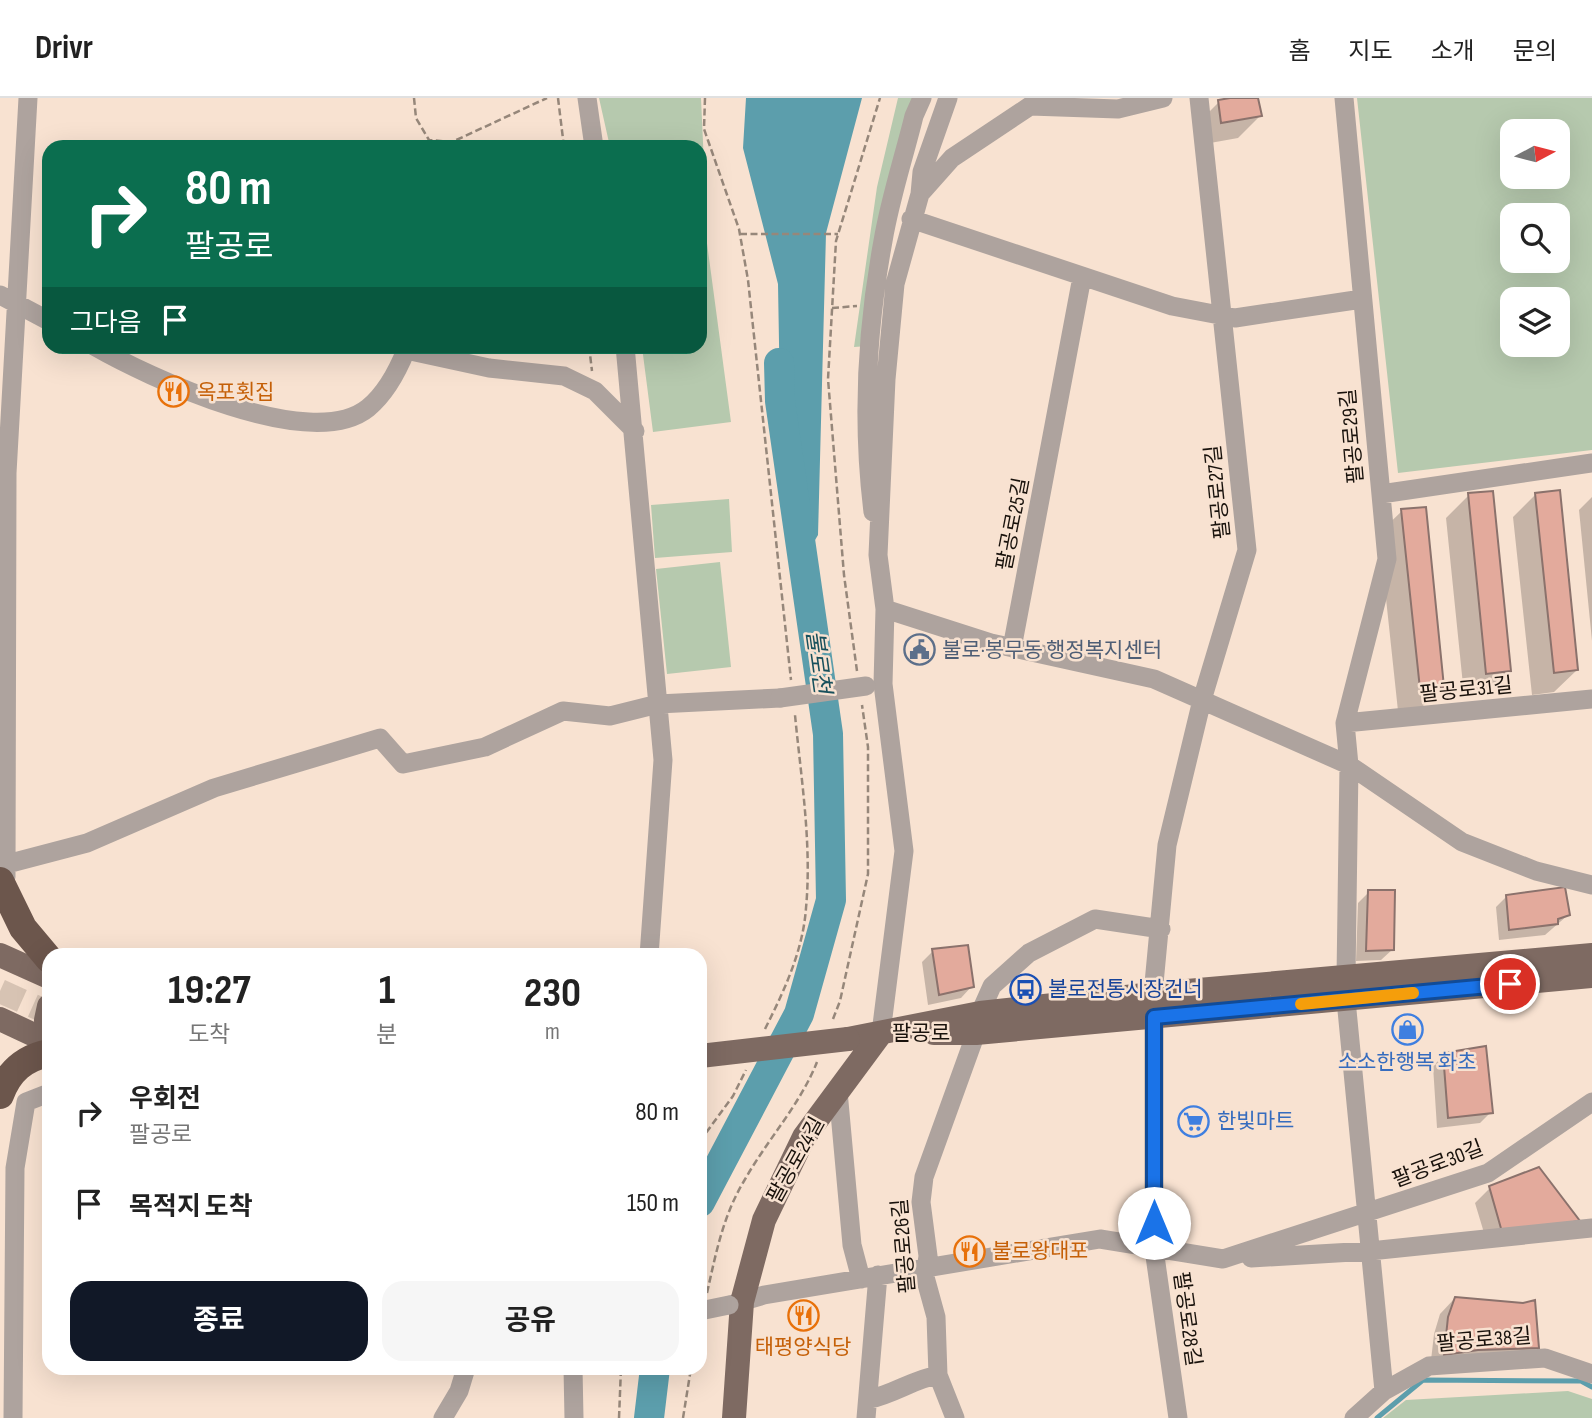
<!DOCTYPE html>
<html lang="ko">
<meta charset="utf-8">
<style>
body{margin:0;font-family:"Sofia Sans Condensed","Noto Sans KR",sans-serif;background:#f6f6f6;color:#222;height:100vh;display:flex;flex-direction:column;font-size:26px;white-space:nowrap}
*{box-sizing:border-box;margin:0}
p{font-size:23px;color:#767676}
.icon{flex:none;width:38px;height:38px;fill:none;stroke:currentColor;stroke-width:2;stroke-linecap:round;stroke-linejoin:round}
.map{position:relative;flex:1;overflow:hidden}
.panel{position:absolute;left:42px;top:850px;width:665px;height:427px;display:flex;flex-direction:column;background:#fff;border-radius:21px;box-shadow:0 7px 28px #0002}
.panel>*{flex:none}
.top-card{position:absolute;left:42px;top:42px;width:665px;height:214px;border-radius:21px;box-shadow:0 7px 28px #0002;background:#0b6e4f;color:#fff;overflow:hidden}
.needle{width:46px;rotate:83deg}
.buttons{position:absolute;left:1500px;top:21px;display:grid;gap:14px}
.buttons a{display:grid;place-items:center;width:70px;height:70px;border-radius:14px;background:#fff;box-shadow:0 7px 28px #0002;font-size:35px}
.pin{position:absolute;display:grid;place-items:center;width:60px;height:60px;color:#fff;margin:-30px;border:4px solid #fff;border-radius:50%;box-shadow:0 2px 7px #0007}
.me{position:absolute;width:77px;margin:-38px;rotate:0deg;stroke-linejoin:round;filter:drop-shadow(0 0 5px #0008)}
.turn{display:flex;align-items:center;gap:24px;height:147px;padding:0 28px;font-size:32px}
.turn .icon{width:91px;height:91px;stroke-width:2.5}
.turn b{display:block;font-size:49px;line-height:60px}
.then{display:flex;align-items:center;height:66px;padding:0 28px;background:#0003;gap:14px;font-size:26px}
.eta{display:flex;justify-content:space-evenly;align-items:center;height:119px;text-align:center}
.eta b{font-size:42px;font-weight:700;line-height:49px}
.button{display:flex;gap:14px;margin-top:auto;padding:14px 28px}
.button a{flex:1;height:80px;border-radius:21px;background:#111827;color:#fff;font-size:28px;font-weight:700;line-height:80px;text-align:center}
.button a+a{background:#f6f6f6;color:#222}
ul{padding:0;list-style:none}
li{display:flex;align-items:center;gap:21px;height:91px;padding:0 28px}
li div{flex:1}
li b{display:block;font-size:26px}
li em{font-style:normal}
header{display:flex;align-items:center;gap:42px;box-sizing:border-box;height:98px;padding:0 35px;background:#fff;border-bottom:2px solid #e0e0e0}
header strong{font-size:33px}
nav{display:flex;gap:38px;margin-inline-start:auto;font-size:24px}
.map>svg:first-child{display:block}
.green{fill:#b6c9ae;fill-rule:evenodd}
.water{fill:#5c9eac}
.shadow{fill:#0003}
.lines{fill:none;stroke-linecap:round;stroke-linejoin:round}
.stream{stroke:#5c9eac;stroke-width:5}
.river{stroke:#5c9eac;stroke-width:30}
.building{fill:#e3aa9c;stroke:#8b726c;stroke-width:2}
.major-tunnel{stroke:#d7c3b3;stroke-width:24;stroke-dasharray:24 12;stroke-linecap:butt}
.path{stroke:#96877a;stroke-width:2.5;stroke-dasharray:7 3.5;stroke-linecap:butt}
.minor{stroke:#aea39e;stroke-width:19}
.major{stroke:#7e6a62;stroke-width:24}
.highway{stroke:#6c564c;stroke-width:28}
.minor-bridge{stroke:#aea39e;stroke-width:19}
.major-bridge{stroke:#7e6a62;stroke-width:24}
.route-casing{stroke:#114b97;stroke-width:18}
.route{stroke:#1a73e8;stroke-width:12}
.slow{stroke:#f59e0b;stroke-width:12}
.labels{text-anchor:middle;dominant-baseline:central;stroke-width:5;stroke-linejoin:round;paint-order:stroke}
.food-label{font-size:21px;fill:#c56008;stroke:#f8e2d1;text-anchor:start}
.street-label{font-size:21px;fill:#19120c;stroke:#f8e2d1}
.service-label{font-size:21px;fill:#4e5e75;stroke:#f8e2d1;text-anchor:start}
.transit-label{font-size:21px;fill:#164399;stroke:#f8e2d1;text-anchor:start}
.shop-label{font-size:21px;fill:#366cbe;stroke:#f8e2d1}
.water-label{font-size:23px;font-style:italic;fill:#18505c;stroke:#f8e2d1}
</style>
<header>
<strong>Drivr</strong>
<nav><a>홈</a><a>지도</a><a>소개</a><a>문의</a></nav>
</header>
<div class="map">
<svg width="1592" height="1320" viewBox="0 0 1592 1320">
<rect width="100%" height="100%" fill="#f8e2d1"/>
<path class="green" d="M599 0H701L705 89H700V49H610Z
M898 0H921L868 248 854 249 877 89Z
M1357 0H1592V352L1398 375ZM1558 33V79H1512V33ZM1558 117V163H1512V117ZM1558 201V247H1512V201Z
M700 108H702L731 324 653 334 642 249 700 248Z
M729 401 732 454 655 460 651 407Z
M720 464 731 569 667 576 656 471Z
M1568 1293 1592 1301V1320H1383L1406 1302Z"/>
<path class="water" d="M746 0H862L826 135 818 437 802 464 780 303 778 186 743 50Z"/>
<path class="shadow" d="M1239 0H1256L1260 18 1238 40 1199 47 1196 27 1219 4Z
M1536 396 1577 572 1554 594 1532 597 1513 419Z
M1469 397 1510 572 1487 595 1464 597 1446 420Z
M1592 399V543L1579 412Z
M1402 413 1442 588 1420 611 1398 613 1379 435Z
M1369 794 1393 851 1381 862 1356 863 1358 805Z
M1507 798 1568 817 1545 837 1499 842 1496 809Z
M933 853 972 888 961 900 928 907 922 864Z
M1444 957 1491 1014 1480 1025 1437 1030 1433 968Z
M1490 1090 1578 1123 1488 1148 1475 1105Z
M1455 1200 1537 1250 1522 1265 1430 1271 1434 1236 1440 1216Z"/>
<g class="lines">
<path class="stream" d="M1377 1320 1423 1282 1581 1283 1592 1289"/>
<path class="river" d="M700 1104 799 916 831 802 828 636 780 303 779 265
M649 1320 655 1270"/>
</g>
<path class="building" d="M1230 0H1258L1262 18 1221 25 1218 2Z
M1560 392 1578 572 1554 575 1535 395Z
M1493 393 1511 573 1486 576 1468 395Z
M1426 409 1444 589 1420 591 1401 411Z
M1565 789 1570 817 1558 821V826L1509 832 1506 797Z
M1368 792H1395L1394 852 1366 853Z
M968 847 974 889 939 897 932 851Z
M1486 948 1493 1015 1448 1020 1443 955Z
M1539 1069 1580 1123 1502 1134 1489 1088Z
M1455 1199 1523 1205 1535 1202 1539 1250 1478 1252 1444 1257 1448 1219Z"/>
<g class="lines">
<path class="major-tunnel" d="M0 893 49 915"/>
<path class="path" d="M414 0 416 20 429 42 452 44 547 0
M558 0 564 49
M705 0 704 31 739 131 748 182 791 582
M740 136H838
M832 210 857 208
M589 248 592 273
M857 573 844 477 828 281 836 143 880 0
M833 921 840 903 868 776V649L862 607
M765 931C784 893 803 853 806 810 812 746 801 680 795 617
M700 1043 733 998 746 972
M707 1195C716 1155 723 1118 744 1083 767 1042 800 1007 817 964
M619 1320 621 1270
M683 1320 691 1270"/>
<path class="minor" d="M587 0 594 49
M1344 0 1387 461 1345 625 1349 667 1346 879
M920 96 952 60 1030 8 1118 11 1163 0
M911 121 1172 208 1235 220 1362 201
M0 197 49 223
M94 248C148 279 311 356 368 310 385 296 398 272 406 252L489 270 564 278 595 293 635 333
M625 248 663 662 649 858
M1381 396 1592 365
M873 414C862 325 867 230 883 143 890 101 904 59 914 18L922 0
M885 511 991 545 1154 581 1349 667 1462 744 1536 773 1592 787
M1012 550 1082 179
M1345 625 1592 601
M7 766 87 745 214 690 380 640 403 666 485 649 563 613 610 618 658 606 780 600
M6 779 7 375 28 0
M1153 896 1167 747 1202 602 1247 452 1199 0
M1346 902 1384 1293
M980 915 992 888 1029 855 1095 821 1161 831
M1154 919V1151L1178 1320
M881 935 904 753 883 586 885 511 878 457 886 281 895 186 920 96 922 74 948 0
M838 993 852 1147 861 1181
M1251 1160 1370 1153 1592 1130
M730 1207 764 1197 1100 1141 1223 1161 1488 1075 1592 1004
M573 1270 574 1320
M870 1301C894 1296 914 1281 938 1277
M13 1320 15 1070 26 1004 49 995
M443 1320 459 1293 466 1270
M866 1320 878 1177
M955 1320 938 1277 936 1219 925 1179 928 1158 921 1104 924 1079 976 935
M1354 1320 1384 1293 1429 1268 1545 1260 1592 1276"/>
<path class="major" d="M0 857 49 879
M49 908 46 922 49 938
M0 921 49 944
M934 935H976L1592 878
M848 941 980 915 1153 896 1592 857
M734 1320 742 1204 764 1122 804 1039 881 935"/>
<path class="highway" d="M0 783 23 830 49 861
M0 997C9 973 24 960 49 955"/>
<path class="minor-bridge" d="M780 600 866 588
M700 1213 729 1207"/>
<path class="major-bridge" d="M700 958 848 941"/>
</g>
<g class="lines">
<defs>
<path id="route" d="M1154 1125V919L1510 886"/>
</defs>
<use href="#route" class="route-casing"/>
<use href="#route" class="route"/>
<path class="slow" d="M1301 906 1413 895"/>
</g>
<defs>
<symbol id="restaurant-ring" viewBox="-11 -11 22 22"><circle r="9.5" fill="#f8e2d1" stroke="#e8710a" stroke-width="1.5"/><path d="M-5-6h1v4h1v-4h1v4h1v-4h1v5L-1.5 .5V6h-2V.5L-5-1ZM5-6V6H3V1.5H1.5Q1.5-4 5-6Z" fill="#e8710a"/></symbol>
<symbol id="civic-ring" viewBox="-11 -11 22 22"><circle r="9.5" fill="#f8e2d1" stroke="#5c6f8a" stroke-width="1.5"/><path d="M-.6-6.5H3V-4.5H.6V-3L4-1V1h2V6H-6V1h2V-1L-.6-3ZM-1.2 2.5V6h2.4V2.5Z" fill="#5c6f8a"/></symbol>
<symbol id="bus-ring" viewBox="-11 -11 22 22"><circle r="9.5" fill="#f8e2d1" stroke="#1a4fb4" stroke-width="1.5"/><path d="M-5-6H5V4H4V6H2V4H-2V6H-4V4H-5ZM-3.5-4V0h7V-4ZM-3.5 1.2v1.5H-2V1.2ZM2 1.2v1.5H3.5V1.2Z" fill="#1a4fb4"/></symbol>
<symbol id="shop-ring" viewBox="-11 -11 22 22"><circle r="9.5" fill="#f8e2d1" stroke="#3f7fe0" stroke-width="1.5"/><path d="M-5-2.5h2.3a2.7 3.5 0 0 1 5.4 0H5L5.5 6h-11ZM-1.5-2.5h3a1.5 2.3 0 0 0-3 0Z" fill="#3f7fe0"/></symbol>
<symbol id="supermarket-ring" viewBox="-11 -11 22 22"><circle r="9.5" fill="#f8e2d1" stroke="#3f7fe0" stroke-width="1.5"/><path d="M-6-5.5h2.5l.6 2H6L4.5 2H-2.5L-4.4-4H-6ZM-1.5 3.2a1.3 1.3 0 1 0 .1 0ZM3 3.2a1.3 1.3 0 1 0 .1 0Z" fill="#3f7fe0"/></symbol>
</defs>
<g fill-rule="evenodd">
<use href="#restaurant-ring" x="156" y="276" width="35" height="35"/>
<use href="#civic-ring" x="902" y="534" width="35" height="35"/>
<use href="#bus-ring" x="1008" y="874" width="35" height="35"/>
<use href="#shop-ring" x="1390" y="914" width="35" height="35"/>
<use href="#supermarket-ring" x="1176" y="1006" width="35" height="35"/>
<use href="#restaurant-ring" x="952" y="1136" width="35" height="35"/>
<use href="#restaurant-ring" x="786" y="1200" width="35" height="35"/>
</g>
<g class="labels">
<g class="food-label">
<text x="197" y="294">옥포횟집</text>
<text x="992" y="1153">불로왕대포</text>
<text x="803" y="1249" text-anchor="middle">태평양식당</text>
</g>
<g class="street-label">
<text transform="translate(1352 338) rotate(-95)">팔공로29길</text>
<text transform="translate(1218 394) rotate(-96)">팔공로27길</text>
<text transform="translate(1013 426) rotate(-79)">팔공로25길</text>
<text transform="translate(1466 592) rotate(-6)">팔공로31길</text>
<text x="921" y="935">팔공로</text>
<text transform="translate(796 1062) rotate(-61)">팔공로24길</text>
<text transform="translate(1438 1066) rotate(-21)">팔공로30길</text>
<text transform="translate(904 1148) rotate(-95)">팔공로26길</text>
<text transform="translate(1187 1221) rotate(82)">팔공로28길</text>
<text transform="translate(1484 1242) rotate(-5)">팔공로38길</text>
</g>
<g class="service-label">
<text x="942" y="552">불로·봉무동 행정복지센터</text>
</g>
<g class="transit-label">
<text x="1048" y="891">불로전통시장건너</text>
</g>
<g class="shop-label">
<text x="1407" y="964">소소한행복 화초</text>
<text x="1217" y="1023" text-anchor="start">한빛마트</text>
</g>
<g class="water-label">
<text transform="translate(818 564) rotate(82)">불로천</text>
</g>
</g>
</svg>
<div class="buttons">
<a><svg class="needle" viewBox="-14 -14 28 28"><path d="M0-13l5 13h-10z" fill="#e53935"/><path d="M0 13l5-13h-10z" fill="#767676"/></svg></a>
<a><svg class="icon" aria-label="search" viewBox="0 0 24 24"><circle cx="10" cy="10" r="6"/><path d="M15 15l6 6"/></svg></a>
<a><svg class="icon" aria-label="layers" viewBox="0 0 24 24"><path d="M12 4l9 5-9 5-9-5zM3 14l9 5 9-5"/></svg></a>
</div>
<div class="pin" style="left:1510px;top:886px;background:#d93025"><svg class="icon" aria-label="arrive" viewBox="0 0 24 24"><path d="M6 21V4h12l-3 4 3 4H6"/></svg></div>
<svg class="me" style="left:1154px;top:1125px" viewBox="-20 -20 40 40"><circle r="19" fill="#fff"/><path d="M0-13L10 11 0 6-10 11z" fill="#1a73e8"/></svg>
<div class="top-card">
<div class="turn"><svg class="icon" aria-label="right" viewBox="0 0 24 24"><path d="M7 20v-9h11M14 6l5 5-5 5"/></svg><div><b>80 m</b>팔공로</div></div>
<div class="then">그다음<svg class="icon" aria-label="arrive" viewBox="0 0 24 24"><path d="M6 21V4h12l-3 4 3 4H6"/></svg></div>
</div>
<section class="panel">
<div class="eta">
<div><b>19:27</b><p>도착</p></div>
<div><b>1</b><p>분</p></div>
<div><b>230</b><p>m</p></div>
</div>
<ul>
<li><svg class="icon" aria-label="right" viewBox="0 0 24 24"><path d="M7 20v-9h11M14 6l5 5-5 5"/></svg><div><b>우회전</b><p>팔공로</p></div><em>80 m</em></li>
<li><svg class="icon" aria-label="arrive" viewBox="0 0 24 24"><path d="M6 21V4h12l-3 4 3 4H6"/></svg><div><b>목적지 도착</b></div><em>150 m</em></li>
</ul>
<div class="button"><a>종료</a><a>공유</a></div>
</section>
</div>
